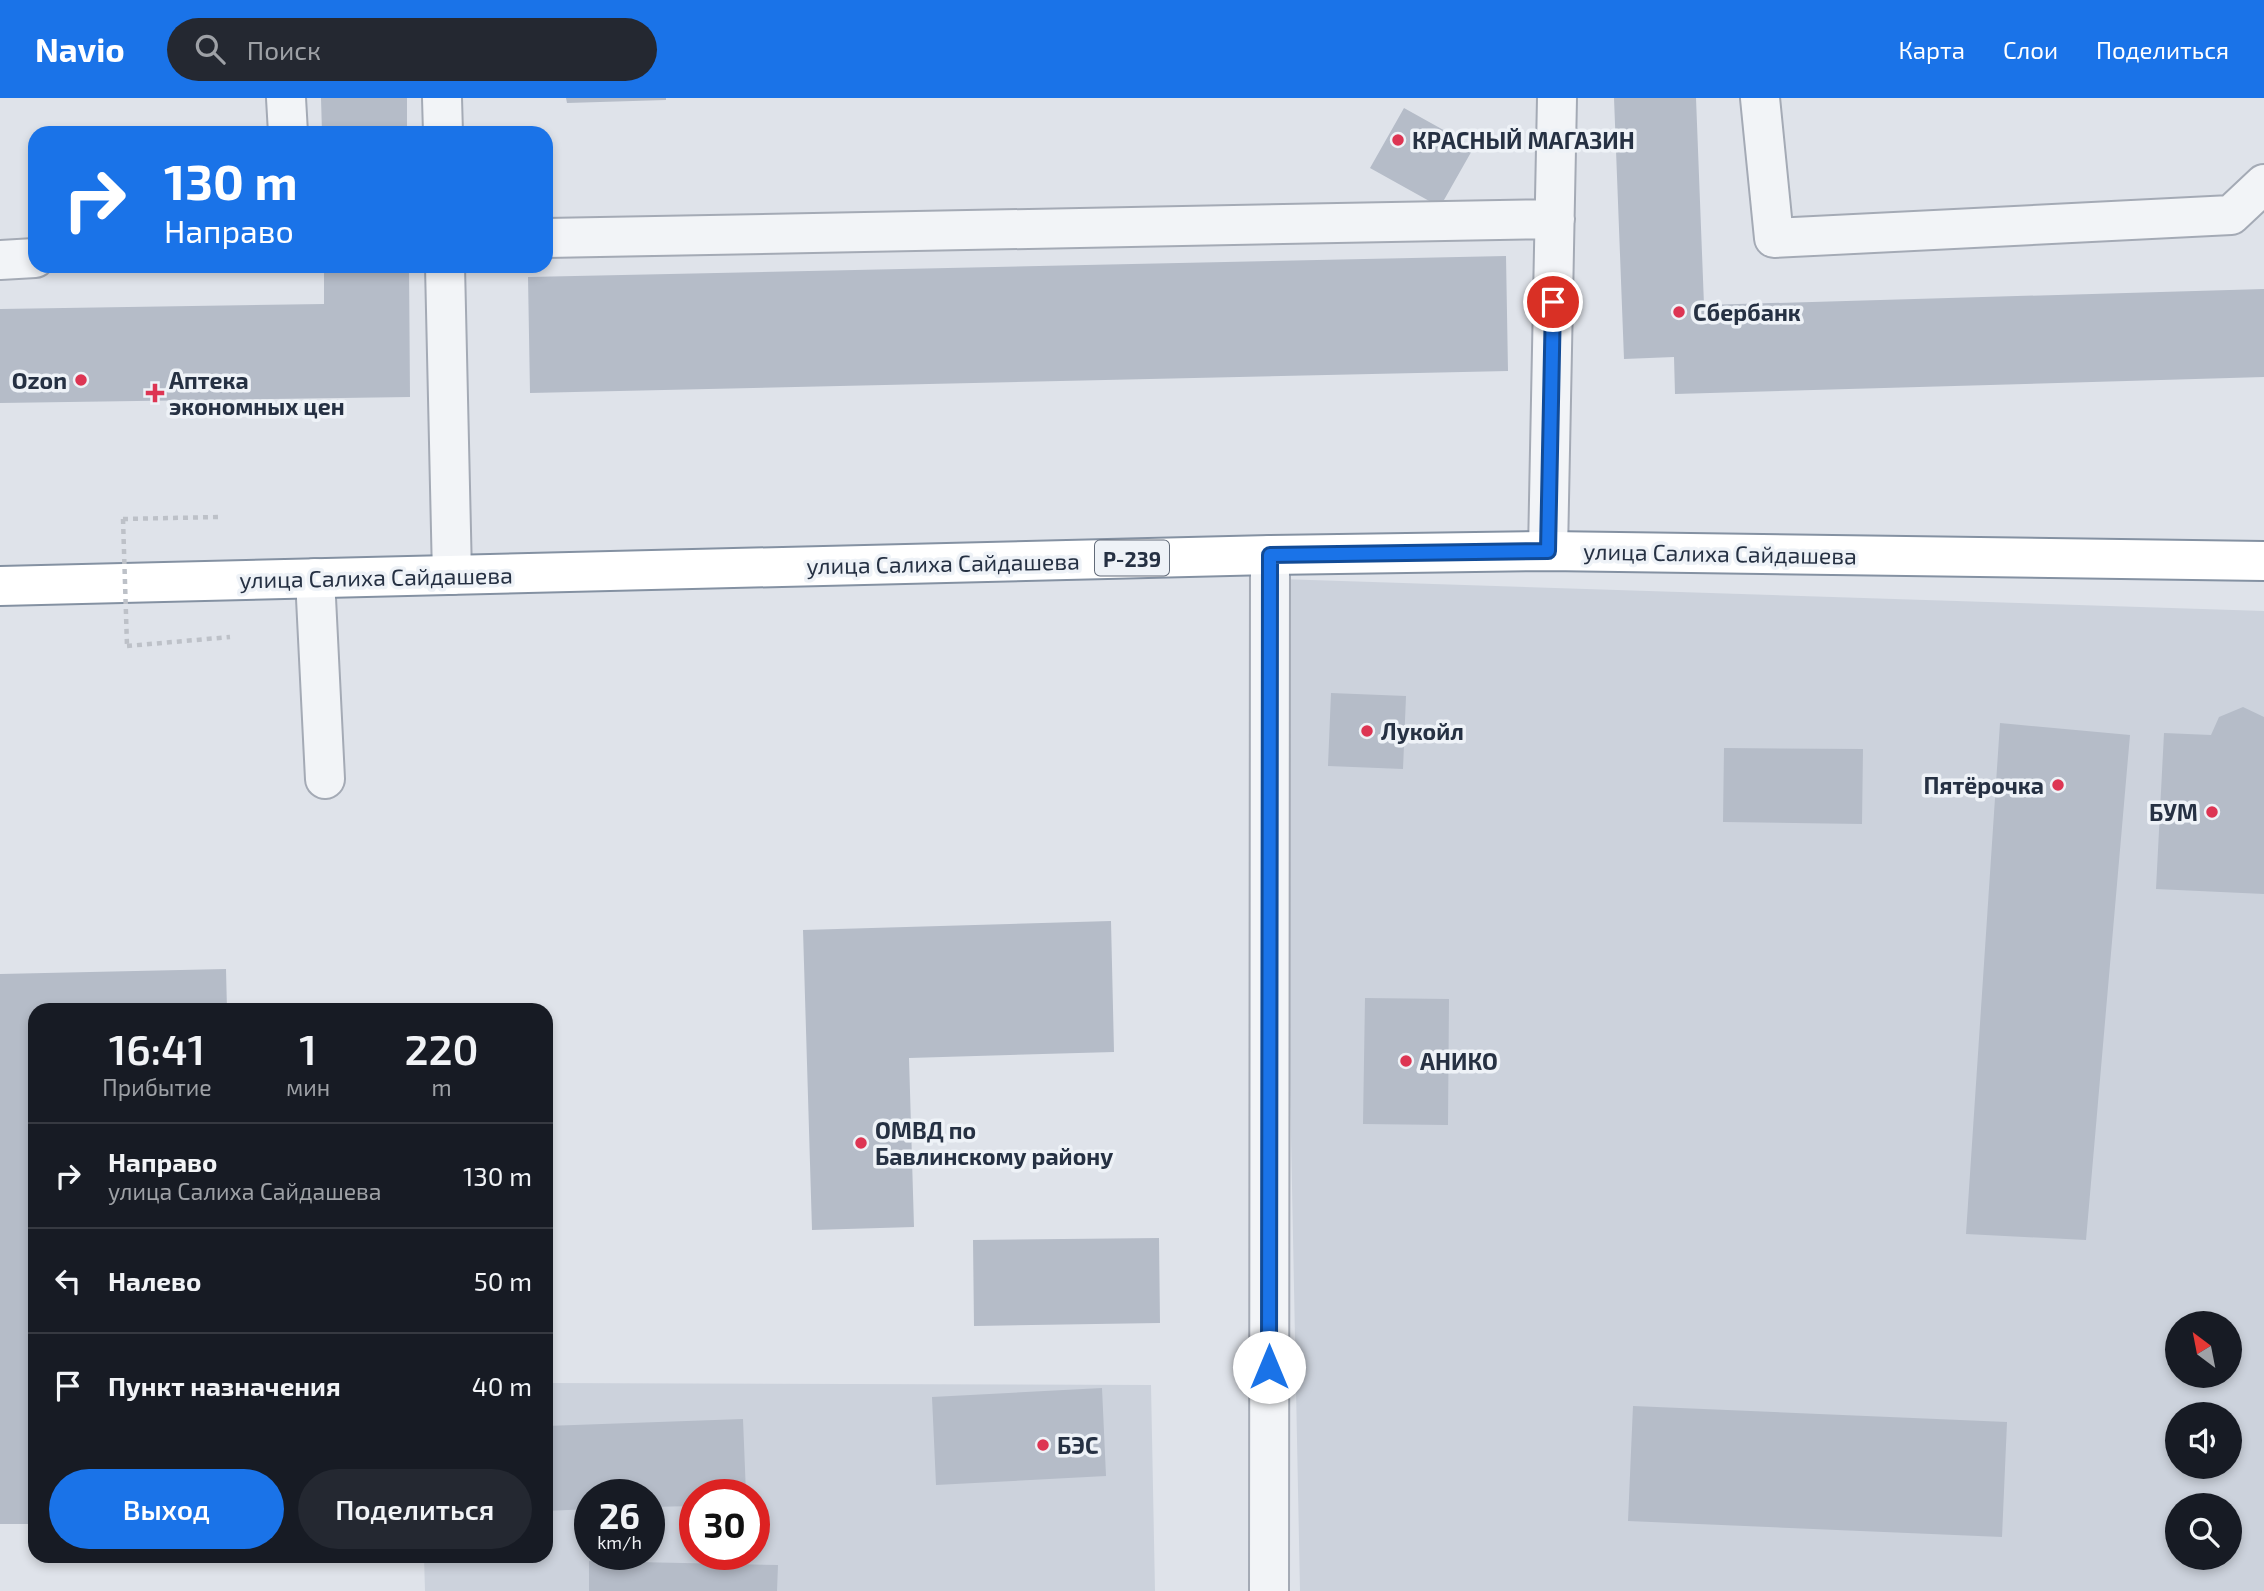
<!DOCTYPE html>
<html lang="ru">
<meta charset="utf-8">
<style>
body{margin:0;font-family:"Exo 2",sans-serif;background:#242831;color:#f1f3f6;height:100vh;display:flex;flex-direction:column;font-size:26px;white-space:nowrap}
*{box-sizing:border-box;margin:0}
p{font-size:23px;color:#9ea1a6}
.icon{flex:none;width:38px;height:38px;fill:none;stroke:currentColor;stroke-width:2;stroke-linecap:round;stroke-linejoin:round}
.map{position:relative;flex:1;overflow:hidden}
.drawer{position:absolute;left:28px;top:905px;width:525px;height:560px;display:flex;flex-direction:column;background:#171b24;border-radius:21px;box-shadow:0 4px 10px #0003}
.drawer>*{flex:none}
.hud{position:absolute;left:28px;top:28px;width:525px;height:147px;border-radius:21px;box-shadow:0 4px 10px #0003;background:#1a73e8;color:#fff;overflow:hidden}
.needle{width:46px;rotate:328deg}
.tools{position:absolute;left:2165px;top:1213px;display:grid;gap:14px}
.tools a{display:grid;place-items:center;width:77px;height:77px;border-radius:50%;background:#171b24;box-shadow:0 4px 10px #0003;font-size:35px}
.speed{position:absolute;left:574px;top:1381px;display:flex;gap:14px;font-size:35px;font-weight:700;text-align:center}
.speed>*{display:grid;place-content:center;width:91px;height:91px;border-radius:50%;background:#171b24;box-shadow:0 4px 10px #0003;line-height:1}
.speed small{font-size:18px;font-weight:400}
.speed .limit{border:10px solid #d22;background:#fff;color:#111}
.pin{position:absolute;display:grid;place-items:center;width:60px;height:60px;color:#fff;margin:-30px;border:4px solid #fff;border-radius:50%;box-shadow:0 2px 7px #0007}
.me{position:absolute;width:77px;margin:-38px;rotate:0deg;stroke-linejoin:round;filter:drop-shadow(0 0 5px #0008)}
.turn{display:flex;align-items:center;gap:24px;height:147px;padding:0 21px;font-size:32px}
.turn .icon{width:91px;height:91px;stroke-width:2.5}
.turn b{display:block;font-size:49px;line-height:60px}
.eta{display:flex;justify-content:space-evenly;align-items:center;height:119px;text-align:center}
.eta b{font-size:42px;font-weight:600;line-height:49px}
.cta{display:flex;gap:14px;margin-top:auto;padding:14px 21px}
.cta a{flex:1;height:80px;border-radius:42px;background:#1a73e8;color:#fff;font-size:28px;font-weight:600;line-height:80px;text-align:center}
.cta a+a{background:#242831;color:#f1f3f6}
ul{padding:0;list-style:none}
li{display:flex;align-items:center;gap:21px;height:105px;padding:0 21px;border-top:2px solid #363941}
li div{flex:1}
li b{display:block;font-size:26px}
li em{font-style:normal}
header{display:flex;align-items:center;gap:42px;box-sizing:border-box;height:98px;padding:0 35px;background:#1a73e8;color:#fff}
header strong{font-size:33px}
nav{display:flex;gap:38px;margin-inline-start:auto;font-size:24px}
.search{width:490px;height:63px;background:#242831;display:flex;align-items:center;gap:18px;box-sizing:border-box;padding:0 24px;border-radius:38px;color:#9ea1a6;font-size:26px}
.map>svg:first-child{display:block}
.built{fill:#ccd2dc;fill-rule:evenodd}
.building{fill:#b5bcc8}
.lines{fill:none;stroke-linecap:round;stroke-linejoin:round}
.minor-casing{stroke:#a4aab5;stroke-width:42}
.highway-casing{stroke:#8491a2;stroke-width:42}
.path{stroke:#bdc1c8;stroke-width:4.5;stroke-dasharray:5 5;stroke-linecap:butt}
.minor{stroke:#f2f4f7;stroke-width:38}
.highway{stroke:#fff;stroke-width:38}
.path-bridge{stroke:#bdc1c8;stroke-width:4.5;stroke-dasharray:5 5;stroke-linecap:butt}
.route-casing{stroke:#114b97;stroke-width:18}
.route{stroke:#1a73e8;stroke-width:12}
.poi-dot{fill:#dd3553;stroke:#eef2f7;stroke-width:2.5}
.labels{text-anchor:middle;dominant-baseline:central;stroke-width:7;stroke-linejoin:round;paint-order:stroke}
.shield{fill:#eef2f7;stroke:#626b79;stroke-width:2}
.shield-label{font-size:21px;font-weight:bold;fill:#263143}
.poi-label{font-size:23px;font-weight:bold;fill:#263143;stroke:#eef2f7;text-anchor:start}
.street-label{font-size:23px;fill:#263143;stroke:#eef2f7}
</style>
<header>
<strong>Navio</strong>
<div class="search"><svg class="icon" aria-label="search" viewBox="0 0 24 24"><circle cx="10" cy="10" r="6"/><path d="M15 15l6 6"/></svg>Поиск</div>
<nav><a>Карта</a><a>Слои</a><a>Поделиться</a></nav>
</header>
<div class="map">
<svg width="2264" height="1493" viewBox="0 0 2264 1493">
<rect width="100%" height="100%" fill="#dfe3ea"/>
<path class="built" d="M1280 481 2264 513V1493H1300ZM2177 1225H2230V1278H2177ZM2177 1316H2230V1368H2177ZM2177 1407H2230V1460H2177Z
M546 1285 1151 1287 1155 1493H425L424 1458H546ZM590 1396H649V1456H590ZM695 1396H754V1456H695Z"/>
<path class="building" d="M321 0H407V35H322Z
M566 0H666V2L567 5Z
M1614 0H1696L1704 207 2264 191V279L1675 296 1674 259 1624 261Z
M1404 10 1474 49 1440 109 1370 70Z
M1506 158 1508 273 530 295 528 179Z
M324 168H409L410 299 0 305V211L324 206Z
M1331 595 1406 598 1403 671 1328 668Z
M2243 609 2264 619V796L2156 791 2164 635 2211 637 2219 619Z
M2000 625 2130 637 2086 1142 1966 1136Z
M1724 650 1863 651 1862 726 1723 724Z
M1111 823 1114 954 909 960 914 1129 812 1132 803 832Z
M226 871 227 912H35V1426H0V876Z
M1365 900 1449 901 1448 1027 1363 1026Z
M1159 1140 1160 1225 974 1228 973 1142Z
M1102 1290 1106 1378 936 1387 932 1299Z
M1633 1308 2007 1324 2002 1439 1628 1423Z
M743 1321 746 1396H695V1408L649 1409V1396H590V1411L546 1413V1328Z
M589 1463 778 1467 777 1493H589Z"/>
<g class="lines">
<defs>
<path id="minor" d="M286 0 288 35
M442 0 443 35
M1760 0 1774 140 2231 117 2264 86
M546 140 1555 121
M0 162 35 160
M445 168 452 477
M1548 453 1557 0
M315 480 325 681
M1269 1493 1270 457"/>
<path id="highway" d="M0 488 1270 457 1548 453 2264 463"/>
</defs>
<use href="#minor" class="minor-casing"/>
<use href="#highway" class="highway-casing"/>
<path class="path" d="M123 421 219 419
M127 548 230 539"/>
<use href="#minor" class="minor"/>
<use href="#highway" class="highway"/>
<path class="path-bridge" d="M123 421 127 548"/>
</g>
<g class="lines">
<defs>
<path id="route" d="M1269 1269 1270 457 1548 453 1553 204"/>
</defs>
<use href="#route" class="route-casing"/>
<use href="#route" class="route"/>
</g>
<g class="poi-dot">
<circle cx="1398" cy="42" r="7"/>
<circle cx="1679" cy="214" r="7"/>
<circle cx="81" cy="282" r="7"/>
<path d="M151.5 284.5h7v7h7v7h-7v7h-7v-7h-7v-7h7z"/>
<circle cx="1367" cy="633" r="7"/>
<circle cx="2058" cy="687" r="7"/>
<circle cx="2212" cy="714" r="7"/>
<circle cx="1406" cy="963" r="7"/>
<circle cx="861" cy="1045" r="7"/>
<circle cx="1043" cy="1347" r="7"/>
</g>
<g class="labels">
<rect class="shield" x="1095" y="442.5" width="74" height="35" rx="5"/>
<g class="shield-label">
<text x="1132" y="460">Р-239</text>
</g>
<g class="poi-label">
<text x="1412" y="42">КРАСНЫЙ МАГАЗИН</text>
<text x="1693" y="214">Сбербанк</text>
<text x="67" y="282" text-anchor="end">Ozon</text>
<text x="169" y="282">Аптека<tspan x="169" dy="26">экономных цен</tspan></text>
<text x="1381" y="633">Лукойл</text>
<text x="2044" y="687" text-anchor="end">Пятёрочка</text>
<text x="2198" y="714" text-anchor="end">БУМ</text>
<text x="1420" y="963">АНИКО</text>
<text x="875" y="1032">ОМВД по<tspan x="875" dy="26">Бавлинскому району</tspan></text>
<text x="1057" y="1347">БЭС</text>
</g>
<g class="street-label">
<text transform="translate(1720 455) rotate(1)">улица Салиха Сайдашева</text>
<text transform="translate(943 465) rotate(-1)">улица Салиха Сайдашева</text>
<text transform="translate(376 479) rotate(-1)">улица Салиха Сайдашева</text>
</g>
</g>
</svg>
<div class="tools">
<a><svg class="needle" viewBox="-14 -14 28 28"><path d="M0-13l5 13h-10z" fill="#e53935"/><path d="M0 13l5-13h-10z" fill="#9ea1a6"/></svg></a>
<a><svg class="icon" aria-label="sound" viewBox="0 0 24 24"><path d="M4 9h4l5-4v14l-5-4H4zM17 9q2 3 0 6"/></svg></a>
<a><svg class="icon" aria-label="search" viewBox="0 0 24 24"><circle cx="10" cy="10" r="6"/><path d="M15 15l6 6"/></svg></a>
</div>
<div class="speed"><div>26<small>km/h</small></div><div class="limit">30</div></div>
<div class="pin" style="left:1553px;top:204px;background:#d93025"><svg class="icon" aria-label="arrive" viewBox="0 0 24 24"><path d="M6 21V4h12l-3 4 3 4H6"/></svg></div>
<svg class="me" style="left:1269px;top:1269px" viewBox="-20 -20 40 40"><circle r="19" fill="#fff"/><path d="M0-13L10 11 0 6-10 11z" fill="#1a73e8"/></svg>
<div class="hud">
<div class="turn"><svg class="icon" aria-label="right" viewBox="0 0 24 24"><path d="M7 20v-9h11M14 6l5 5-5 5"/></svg><div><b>130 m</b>Направо</div></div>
</div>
<section class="drawer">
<div class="eta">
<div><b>16:41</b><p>Прибытие</p></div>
<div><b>1</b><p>мин</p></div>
<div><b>220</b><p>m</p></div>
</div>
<ul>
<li><svg class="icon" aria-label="right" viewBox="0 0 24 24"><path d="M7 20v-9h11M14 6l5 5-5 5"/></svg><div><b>Направо</b><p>улица Салиха Сайдашева</p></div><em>130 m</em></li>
<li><svg class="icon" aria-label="left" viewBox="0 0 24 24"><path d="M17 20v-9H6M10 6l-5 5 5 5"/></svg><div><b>Налево</b></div><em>50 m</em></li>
<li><svg class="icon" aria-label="arrive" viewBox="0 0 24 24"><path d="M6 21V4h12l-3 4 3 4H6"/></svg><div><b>Пункт назначения</b></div><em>40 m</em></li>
</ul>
<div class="cta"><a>Выход</a><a>Поделиться</a></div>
</section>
</div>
